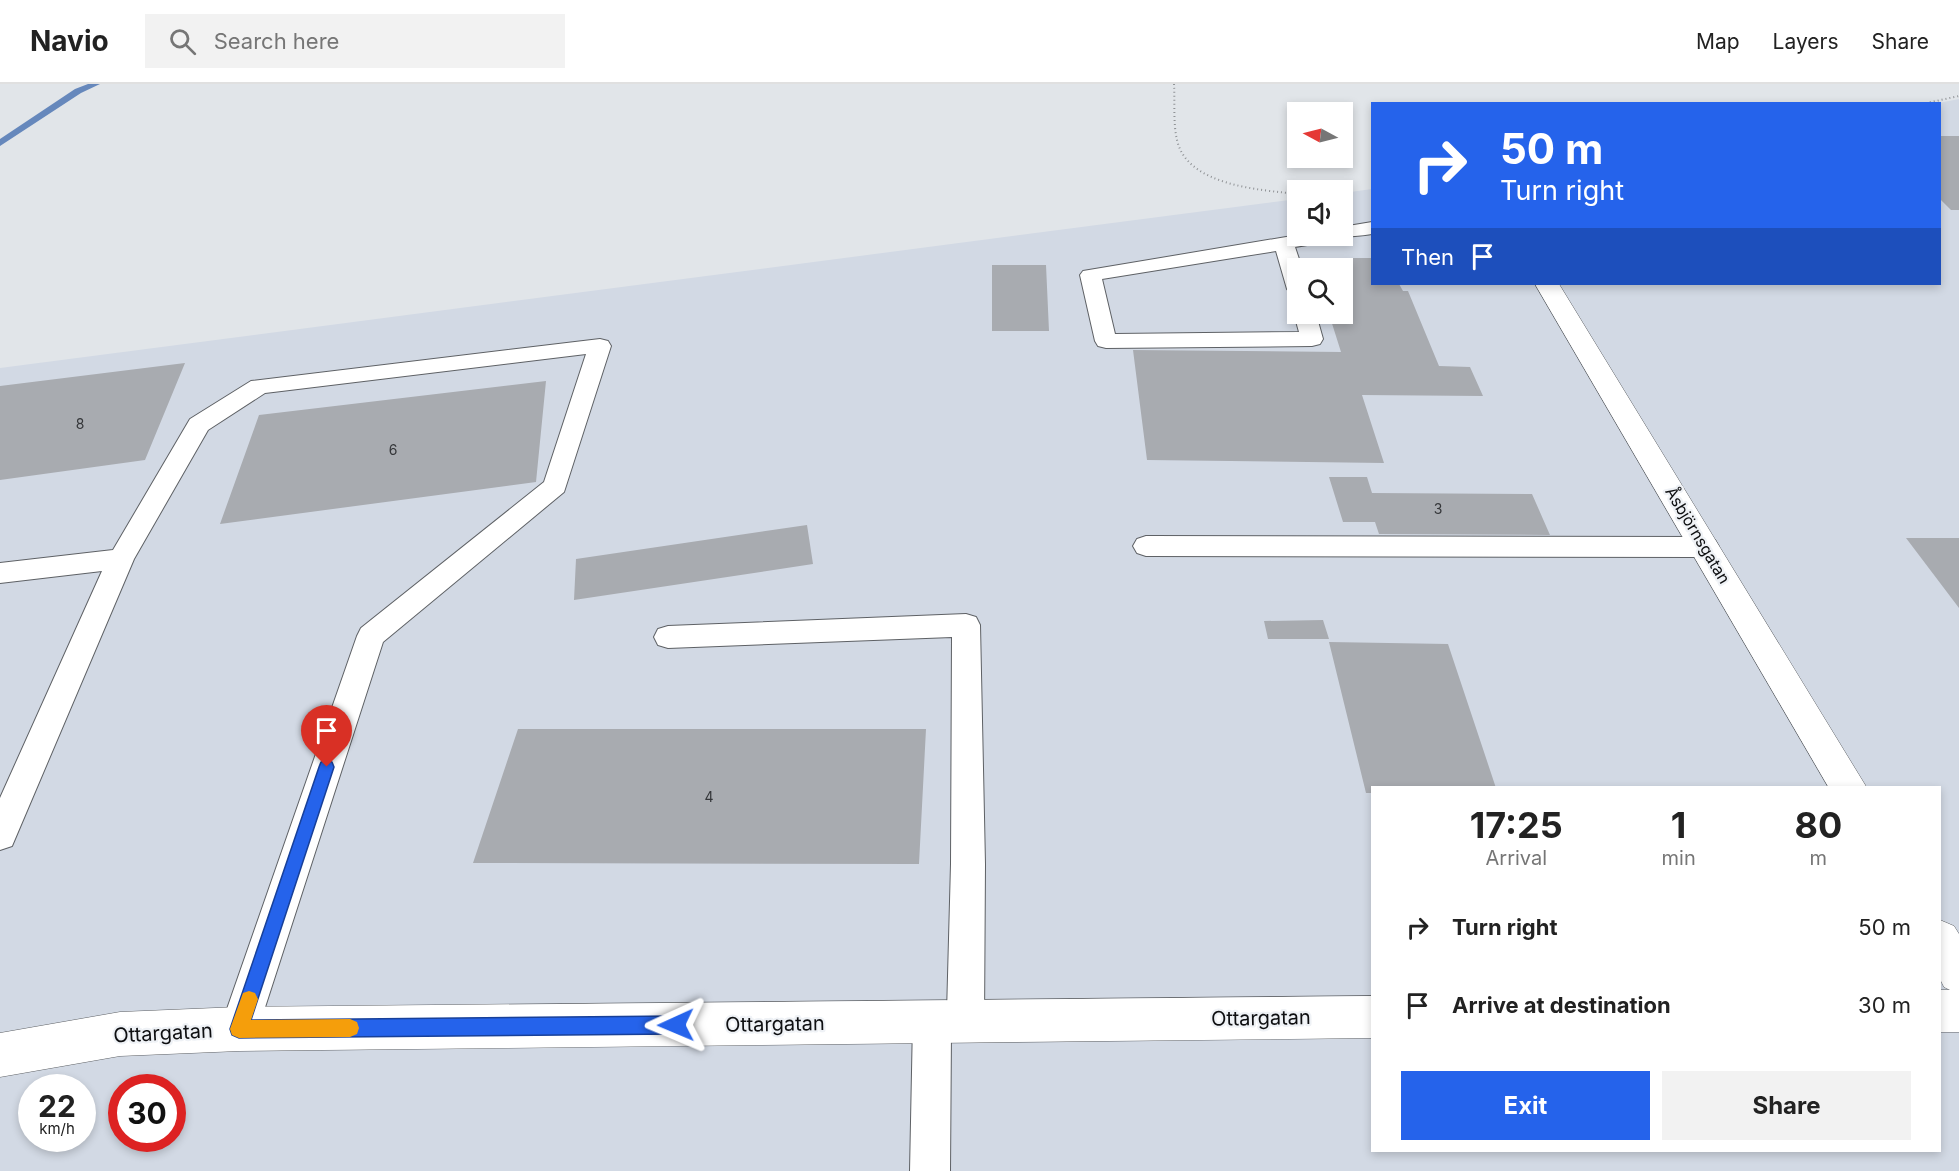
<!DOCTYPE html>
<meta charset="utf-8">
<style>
body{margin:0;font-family:Inter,sans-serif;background:#f2f2f2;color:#222;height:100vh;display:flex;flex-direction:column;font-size:22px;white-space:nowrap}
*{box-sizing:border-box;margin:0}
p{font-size:20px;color:#767676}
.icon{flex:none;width:33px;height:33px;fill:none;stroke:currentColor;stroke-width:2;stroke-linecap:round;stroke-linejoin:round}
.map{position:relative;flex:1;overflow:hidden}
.details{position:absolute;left:1371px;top:702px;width:570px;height:366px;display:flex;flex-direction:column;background:#fff;border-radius:0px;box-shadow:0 3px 9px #0003}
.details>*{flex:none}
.guide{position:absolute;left:1371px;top:18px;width:570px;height:183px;border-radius:0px;box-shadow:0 3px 9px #0003;background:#2563eb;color:#fff;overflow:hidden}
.needle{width:39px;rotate:277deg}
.buttons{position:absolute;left:1287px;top:18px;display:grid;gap:12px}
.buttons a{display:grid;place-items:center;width:66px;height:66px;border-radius:0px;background:#fff;box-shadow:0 3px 9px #0003;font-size:30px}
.speed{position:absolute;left:18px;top:990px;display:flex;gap:12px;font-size:30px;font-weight:700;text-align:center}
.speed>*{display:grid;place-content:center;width:78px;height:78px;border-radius:50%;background:#fff;box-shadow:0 3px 9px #0003;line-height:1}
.speed small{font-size:15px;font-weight:400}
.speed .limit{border:9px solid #d22;background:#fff;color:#111}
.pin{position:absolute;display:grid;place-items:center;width:51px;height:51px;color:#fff;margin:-62px -26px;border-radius:50% 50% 50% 0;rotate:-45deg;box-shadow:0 0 6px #0007}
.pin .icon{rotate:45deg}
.me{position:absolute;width:66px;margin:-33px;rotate:269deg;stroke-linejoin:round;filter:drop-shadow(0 0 4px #0008)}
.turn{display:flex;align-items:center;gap:21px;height:126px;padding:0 30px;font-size:27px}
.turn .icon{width:78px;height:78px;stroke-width:2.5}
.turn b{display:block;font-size:42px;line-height:51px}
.then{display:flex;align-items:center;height:57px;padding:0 30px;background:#0003;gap:12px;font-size:22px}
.eta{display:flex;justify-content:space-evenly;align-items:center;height:102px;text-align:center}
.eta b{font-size:36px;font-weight:700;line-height:42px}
.button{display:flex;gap:12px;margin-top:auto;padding:12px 30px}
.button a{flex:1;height:69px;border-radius:0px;background:#2563eb;color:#fff;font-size:24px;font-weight:700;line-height:69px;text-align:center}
.button a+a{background:#f2f2f2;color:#222}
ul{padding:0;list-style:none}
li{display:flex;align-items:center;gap:18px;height:78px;padding:0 30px}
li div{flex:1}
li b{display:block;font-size:22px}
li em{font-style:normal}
header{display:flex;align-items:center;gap:36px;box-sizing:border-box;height:84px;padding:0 30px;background:#fff;border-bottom:2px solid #e0e0e0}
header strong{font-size:28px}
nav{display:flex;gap:33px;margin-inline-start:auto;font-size:21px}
.search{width:420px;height:54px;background:#f2f2f2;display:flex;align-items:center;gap:15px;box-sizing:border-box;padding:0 21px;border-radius:0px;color:#767676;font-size:22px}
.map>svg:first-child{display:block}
.built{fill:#d2d9e4;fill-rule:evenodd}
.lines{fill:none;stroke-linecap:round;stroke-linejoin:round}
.stream{fill:#6688bc;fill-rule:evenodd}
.building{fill:#a8abb0}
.service-casing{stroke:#5e6165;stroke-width:2}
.minor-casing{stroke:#5e6165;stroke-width:1}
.path{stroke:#909396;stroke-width:2;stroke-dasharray:1 3;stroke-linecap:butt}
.service{fill:#fff;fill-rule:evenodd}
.minor{fill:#fff;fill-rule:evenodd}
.route{fill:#2563eb;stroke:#184099;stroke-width:1.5}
.slow{fill:#f59e0b}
.labels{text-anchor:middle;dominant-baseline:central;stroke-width:4.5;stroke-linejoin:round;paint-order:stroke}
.number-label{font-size:14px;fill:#343639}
.street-label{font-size:16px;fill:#0e0f11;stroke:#eff2f6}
.near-street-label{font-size:20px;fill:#0e0f11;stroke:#eff2f6}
</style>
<header>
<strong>Navio</strong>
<div class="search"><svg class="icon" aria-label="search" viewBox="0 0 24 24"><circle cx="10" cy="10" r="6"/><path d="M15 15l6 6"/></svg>Search here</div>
<nav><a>Map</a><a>Layers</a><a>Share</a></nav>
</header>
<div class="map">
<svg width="1959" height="1087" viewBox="0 0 1959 1087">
<rect width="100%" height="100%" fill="#e1e5e9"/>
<path class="built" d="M1959 15V1087H0V284L1297 115 1298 152H1342L1343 109 1372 105V200H1940L1939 19ZM1298 184H1342V230H1298ZM1372 704H1940V1066H1372ZM32 1004H82V1054H32ZM122 1004H172V1054H122Z"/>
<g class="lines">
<path class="stream" d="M88 0H100L81 9 0 62V55L75 5Z"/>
</g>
<path class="building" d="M1940 52H1959V126H1951L1940 115Z
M1320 174H1372V200H1399L1403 207H1408L1439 282 1470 283 1483 312 1362 311 1384 379 1147 376 1133 266 1341 268 1329 230H1342V184H1323Z
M992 181H1046L1049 247H992Z
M185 279 145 376 0 396V302Z
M546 297 536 398 220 440 259 331Z
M1329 393H1367L1372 409 1532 410 1550 451 1379 450 1375 438H1343Z
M807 441 813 480 574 516 576 475Z
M1906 454H1959V524Z
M1323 536 1329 555H1268L1264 537Z
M1329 558 1448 560 1496 704H1372V709H1366Z
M518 645H926L919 780 473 779Z"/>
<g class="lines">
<defs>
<path id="service" d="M1372 138V150C1361 152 1349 152 1338 154 1326 156 1310 161 1295 163L1302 184H1298V211L1291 209 1287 205 1276 167 1102 195 1115 250 1299 248 1294 230 1298 225V230H1316L1323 255 1320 260 1312 262 1106 264 1098 262 1095 257 1080 191 1083 187 1298 151 1342 152V143Z
M600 255 608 257 611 262 564 408 383 558 258 945 252 958 239 964 226 958 220 945 357 552 361 544 544 398 586 270 265 309 208 346 134 475 12 762 0 766V714L102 487 0 499V479L113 466 190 335 251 297Z
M1146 452 1706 453 1715 456 1719 463 1715 470 1706 473 1146 472 1137 469 1133 462 1137 455Z
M966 530 976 533 980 541 985 780 984 937 978 950 965 956 952 950 951 947 950 1087H910L913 938 919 925 932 919 945 925 947 929 951 780 952 553 668 564 658 561 654 553 658 545 668 542Z"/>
<path id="minor" d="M1535 200H1559L1867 704H1829Z
M1940 836 1954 842 1959 850V948H1940V906H1950L1944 903 1940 895Z
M1372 912V954L239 967 120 972 0 993V949L120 928 239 923Z"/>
</defs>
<use href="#service" class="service-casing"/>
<use href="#minor" class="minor-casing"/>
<path class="path" d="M1174 0C1175 18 1173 39 1177 56 1187 102 1261 106 1298 110
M1922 20 1959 12"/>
<use href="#service" class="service"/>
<use href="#minor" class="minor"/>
</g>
<path class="route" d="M327 676 332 678 334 683 251 936 676 932 683 934 685 941 683 947 676 950 239 954 232 951 230 945 319 683 321 678Z"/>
<path class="slow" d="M249 907 255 909 258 915 251 936 350 935 357 938 359 944 357 950 350 953 239 954 232 951 230 945 243 909Z"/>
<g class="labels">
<g class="number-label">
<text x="80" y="339">8</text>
<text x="393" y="365">6</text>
<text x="1438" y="424">3</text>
<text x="709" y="712">4</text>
</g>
<g class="street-label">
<text transform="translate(1698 451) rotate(59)">Åsbjörnsgatan</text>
</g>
<g class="near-street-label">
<text transform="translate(1261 934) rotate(-1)">Ottargatan</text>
<text transform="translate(775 940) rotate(-1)">Ottargatan</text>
<text transform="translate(163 949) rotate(-3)">Ottargatan</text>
</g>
</g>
</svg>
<div class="buttons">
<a><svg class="needle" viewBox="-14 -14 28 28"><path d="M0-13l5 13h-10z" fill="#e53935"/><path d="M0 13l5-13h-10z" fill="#767676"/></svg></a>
<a><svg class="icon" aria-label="sound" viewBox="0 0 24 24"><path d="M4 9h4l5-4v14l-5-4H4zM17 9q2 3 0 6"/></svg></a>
<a><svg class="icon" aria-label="search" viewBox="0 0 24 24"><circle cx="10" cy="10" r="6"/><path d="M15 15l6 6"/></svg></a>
</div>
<div class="speed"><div>22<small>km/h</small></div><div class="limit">30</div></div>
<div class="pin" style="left:327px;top:683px;background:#d93025"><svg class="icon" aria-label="arrive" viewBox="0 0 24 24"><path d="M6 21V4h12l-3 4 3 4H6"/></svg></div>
<svg class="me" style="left:676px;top:941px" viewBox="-20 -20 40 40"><path d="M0-17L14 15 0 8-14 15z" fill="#2563eb" stroke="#fff" stroke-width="4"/></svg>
<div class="guide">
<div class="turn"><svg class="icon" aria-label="right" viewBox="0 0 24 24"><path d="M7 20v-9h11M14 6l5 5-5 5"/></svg><div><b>50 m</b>Turn right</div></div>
<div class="then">Then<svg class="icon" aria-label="arrive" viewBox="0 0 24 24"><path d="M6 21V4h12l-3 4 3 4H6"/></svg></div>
</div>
<section class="details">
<div class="eta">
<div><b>17:25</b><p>Arrival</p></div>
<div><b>1</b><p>min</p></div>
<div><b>80</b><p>m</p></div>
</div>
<ul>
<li><svg class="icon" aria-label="right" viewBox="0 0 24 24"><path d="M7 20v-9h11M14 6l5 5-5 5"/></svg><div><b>Turn right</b></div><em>50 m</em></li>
<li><svg class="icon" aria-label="arrive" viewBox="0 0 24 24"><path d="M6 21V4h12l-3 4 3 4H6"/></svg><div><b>Arrive at destination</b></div><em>30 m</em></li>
</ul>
<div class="button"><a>Exit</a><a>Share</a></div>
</section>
</div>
